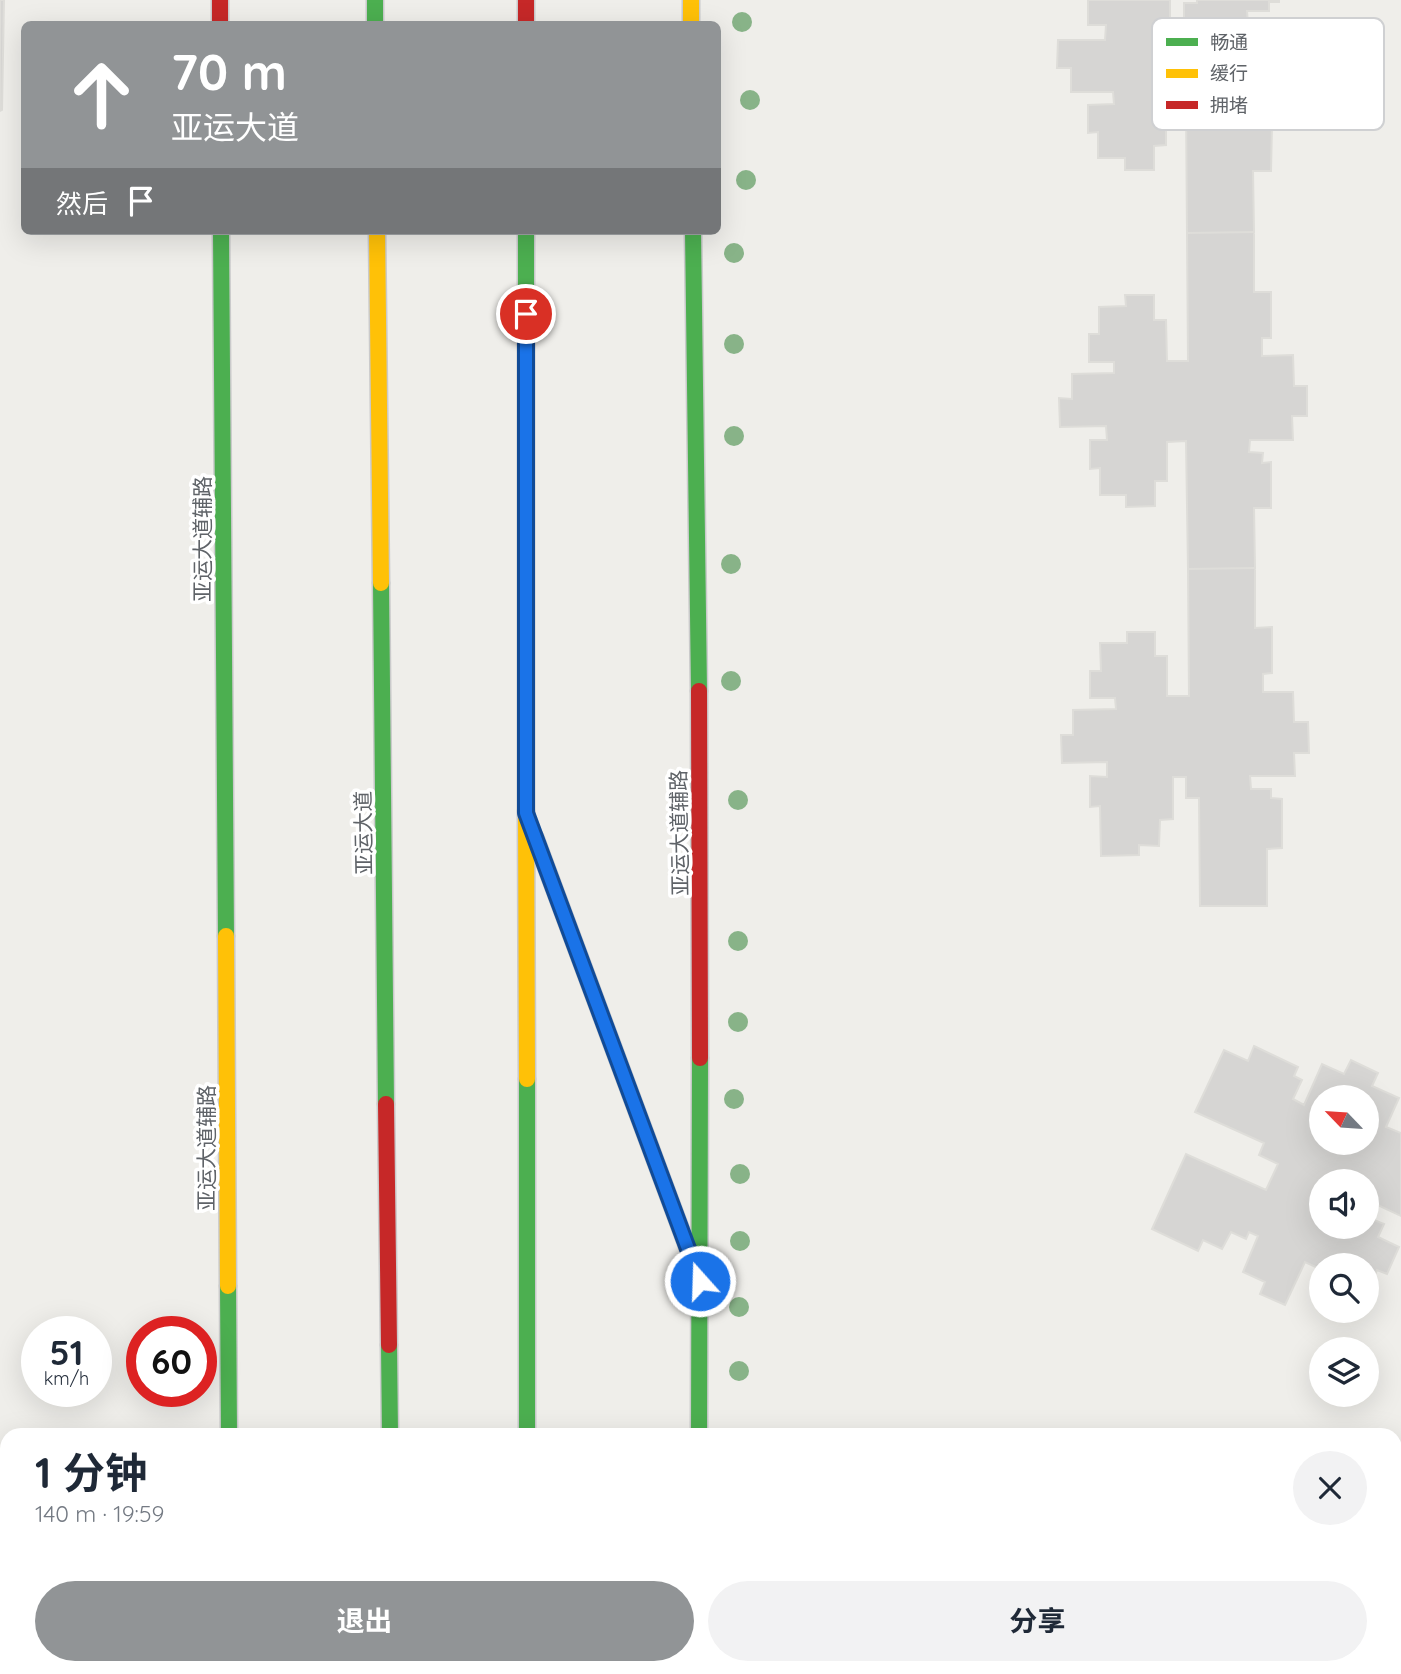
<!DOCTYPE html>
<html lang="zh">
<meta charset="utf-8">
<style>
body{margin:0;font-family:Quicksand,"Noto Sans SC",sans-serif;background:#f2f2f3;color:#1f2937;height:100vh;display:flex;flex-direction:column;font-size:26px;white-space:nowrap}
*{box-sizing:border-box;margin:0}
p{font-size:23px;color:#747a83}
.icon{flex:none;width:38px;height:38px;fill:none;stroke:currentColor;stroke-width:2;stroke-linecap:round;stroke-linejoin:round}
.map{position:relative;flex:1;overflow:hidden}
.panel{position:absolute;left:0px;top:1428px;width:1402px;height:247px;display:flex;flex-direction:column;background:#fff;border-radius:21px 21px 0 0;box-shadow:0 7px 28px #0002}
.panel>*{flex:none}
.hud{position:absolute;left:21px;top:21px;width:700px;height:214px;border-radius:10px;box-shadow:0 7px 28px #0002;background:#919496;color:#fff;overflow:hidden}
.needle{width:46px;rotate:295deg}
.controls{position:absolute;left:1309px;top:1085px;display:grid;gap:14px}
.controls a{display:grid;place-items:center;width:70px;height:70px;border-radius:50%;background:#fff;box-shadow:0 7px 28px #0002;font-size:35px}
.speed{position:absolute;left:21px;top:1316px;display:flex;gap:14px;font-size:35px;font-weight:700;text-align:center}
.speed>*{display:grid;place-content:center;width:91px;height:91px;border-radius:50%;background:#fff;box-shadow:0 7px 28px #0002;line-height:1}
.speed small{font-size:18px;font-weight:400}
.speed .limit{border:10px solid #d22;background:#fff;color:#111}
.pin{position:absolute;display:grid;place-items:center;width:60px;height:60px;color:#fff;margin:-30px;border:4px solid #fff;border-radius:50%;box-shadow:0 2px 7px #0007}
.me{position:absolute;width:77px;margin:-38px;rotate:340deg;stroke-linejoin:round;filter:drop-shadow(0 0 5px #0008)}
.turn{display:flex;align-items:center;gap:24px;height:147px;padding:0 35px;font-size:32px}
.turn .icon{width:91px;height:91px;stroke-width:2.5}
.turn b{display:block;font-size:49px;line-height:60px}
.then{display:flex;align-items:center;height:66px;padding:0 35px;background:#0003;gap:14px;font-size:26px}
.round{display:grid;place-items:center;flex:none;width:74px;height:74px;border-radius:37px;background:#f2f2f3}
.summary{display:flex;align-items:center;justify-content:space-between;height:119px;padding:0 35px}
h1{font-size:42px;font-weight:700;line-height:52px}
.button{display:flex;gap:14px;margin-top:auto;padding:14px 35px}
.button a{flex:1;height:80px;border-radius:42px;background:#919496;color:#fff;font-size:28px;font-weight:700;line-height:80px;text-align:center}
.button a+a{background:#f2f2f3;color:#1f2937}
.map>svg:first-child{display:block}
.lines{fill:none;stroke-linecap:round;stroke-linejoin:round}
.river{stroke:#bfe0f9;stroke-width:89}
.building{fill:#d6d5d3;stroke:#deddd9;stroke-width:2;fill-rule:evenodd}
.fast-casing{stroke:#cacacb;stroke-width:19}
.slow-casing{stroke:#cacacb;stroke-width:19}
.jam-casing{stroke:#cacacb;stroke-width:19}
.fast{stroke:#4caf50;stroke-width:16}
.slow{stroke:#ffc107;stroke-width:16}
.jam{stroke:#c62828;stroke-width:16}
.tree{fill:#88b388}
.route-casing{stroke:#114b97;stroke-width:18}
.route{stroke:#1a73e8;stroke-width:12}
.labels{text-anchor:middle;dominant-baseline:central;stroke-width:7;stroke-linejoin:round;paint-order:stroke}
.street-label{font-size:21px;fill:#5f6368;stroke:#fff}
.key{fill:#fff;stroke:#cfd0d2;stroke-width:2}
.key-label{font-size:19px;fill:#5f6368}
</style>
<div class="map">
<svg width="1401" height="1674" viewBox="0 0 1401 1674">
<rect width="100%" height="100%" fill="#efeeea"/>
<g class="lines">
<path class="river" d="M0 1623 7 1622
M1395 1630 1401 1632"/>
</g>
<path class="building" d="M0 0H4L2 110 0 111Z
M1088 0H1170V24H1184V3H1197V0H1279V2H1269V11H1247L1248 24 1291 23 1292 48H1306L1307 78 1293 79V108H1261V126H1272L1271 171H1253L1254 232 1187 233 1186 104H1166V145L1154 146V170H1125V158H1098V132L1088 133V105L1114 104 1113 92H1071V68H1057L1058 40H1105L1106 25H1088Z
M1254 232V292H1271V338H1262V356L1293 355 1294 386H1307V416H1292L1293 440H1250L1249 452 1263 453 1262 463 1271 462V508H1254L1255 568 1188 569 1186 441 1167 442V481H1155V506L1126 507V495H1100V468L1090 469V440H1107L1106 426 1060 427 1059 398 1072 399V374L1114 373V362H1089V334H1099V307L1126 306 1125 295H1154V320H1166L1167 361H1188L1187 233Z
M1255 568V628L1272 627V673L1263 674V692H1293L1294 722H1308L1309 753H1294L1295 776H1250L1251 789H1271V798L1282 799V848L1267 849V906H1200L1199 798H1186V777H1173V819L1160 820 1159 846 1139 845V855L1101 856 1100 806 1090 807V776L1107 777V762L1062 763 1061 735H1073V710L1116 709 1115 698H1090V671H1101L1100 643H1127V632H1155V656H1167V696H1189L1188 569Z
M1254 1046 1298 1067 1294 1076 1302 1080 1293 1099 1304 1105 1322 1064 1344 1074 1351 1060 1378 1073 1372 1086 1399 1098 1386 1127 1401 1133V1216L1367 1200V1181H1321V1227H1367V1217L1384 1224 1378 1237 1399 1247 1387 1274 1377 1270 1367 1292V1265H1321V1287L1311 1282 1318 1268 1305 1262 1285 1305 1260 1294 1265 1282 1243 1272 1258 1236 1249 1232 1246 1239 1231 1232 1222 1249 1203 1240 1198 1251 1152 1229 1186 1154 1266 1190 1278 1164 1259 1155 1264 1143 1195 1112 1224 1050 1248 1061ZM1321 1097H1367V1143H1321Z"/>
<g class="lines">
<defs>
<path id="fast" d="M375 0V24
M221 231 226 936
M526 231V811
M693 231 699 691
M381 583 386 1104
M527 1079V1435
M228 1286 229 1435
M389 1345 390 1435
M699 1435 700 1058
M230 1668V1674"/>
<path id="slow" d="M691 0V24
M377 231 381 583
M526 811 527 1079
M535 837 700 1281
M226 936 228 1286
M697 1668V1674"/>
<path id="jam" d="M220 0V24
M526 0V24
M699 691 700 1058
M386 1104 389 1345
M393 1668V1674
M527 1668V1674"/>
</defs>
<use href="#fast" class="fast-casing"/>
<use href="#slow" class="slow-casing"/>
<use href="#jam" class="jam-casing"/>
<use href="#fast" class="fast"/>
<use href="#slow" class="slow"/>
<use href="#jam" class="jam"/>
</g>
<g class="tree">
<circle cx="742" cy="22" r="10"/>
<circle cx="750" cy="100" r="10"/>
<circle cx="746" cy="180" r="10"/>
<circle cx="734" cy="253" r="10"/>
<circle cx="734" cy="344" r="10"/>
<circle cx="734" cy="436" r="10"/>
<circle cx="731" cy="564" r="10"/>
<circle cx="731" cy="681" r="10"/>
<circle cx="738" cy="800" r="10"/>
<circle cx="738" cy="941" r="10"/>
<circle cx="738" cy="1022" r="10"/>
<circle cx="734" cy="1099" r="10"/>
<circle cx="740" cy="1174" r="10"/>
<circle cx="740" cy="1241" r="10"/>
<circle cx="739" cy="1307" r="10"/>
<circle cx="739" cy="1371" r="10"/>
</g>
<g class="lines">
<defs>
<path id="route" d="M526 314V813L700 1281"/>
</defs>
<use href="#route" class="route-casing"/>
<use href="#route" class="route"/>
</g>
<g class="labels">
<g class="street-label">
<text transform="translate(202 539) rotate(-90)">亚运大道辅路</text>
<text transform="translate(363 833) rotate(-91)">亚运大道</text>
<text transform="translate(679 833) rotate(-91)">亚运大道辅路</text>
<text transform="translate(206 1148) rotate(-90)">亚运大道辅路</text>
</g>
</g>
<rect x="1152" y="18" width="232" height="112" rx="10" class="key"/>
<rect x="1166" y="38" width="32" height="8" fill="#4caf50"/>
<rect x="1166" y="69" width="32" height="9" fill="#ffc107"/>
<rect x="1166" y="101" width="32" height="8" fill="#c62828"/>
<g class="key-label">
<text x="1210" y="49">畅通</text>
<text x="1210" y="80">缓行</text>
<text x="1210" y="112">拥堵</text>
</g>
</svg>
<div class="controls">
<a><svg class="needle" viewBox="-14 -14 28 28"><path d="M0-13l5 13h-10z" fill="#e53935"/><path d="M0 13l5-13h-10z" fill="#747a83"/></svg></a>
<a><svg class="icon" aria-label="sound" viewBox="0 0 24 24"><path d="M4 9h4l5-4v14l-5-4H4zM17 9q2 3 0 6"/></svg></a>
<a><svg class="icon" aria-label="search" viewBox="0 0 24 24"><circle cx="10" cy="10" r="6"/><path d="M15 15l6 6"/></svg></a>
<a><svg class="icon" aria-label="layers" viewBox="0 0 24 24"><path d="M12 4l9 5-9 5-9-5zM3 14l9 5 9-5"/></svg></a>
</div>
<div class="speed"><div>51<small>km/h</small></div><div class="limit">60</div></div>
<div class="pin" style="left:526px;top:314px;background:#d93025"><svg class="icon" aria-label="arrive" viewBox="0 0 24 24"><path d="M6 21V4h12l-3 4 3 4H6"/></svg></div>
<svg class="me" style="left:700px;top:1281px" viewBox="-20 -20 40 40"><circle r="17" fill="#1a73e8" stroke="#fff" stroke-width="3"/><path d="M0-11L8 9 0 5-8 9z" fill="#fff"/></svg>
<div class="hud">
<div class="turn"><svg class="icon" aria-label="ahead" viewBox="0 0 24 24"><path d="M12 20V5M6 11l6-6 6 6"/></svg><div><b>70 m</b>亚运大道</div></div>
<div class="then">然后<svg class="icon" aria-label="arrive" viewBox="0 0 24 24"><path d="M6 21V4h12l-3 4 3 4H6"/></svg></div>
</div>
<section class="panel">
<div class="summary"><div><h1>1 分钟</h1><p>140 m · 19:59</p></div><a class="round"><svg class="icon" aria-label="close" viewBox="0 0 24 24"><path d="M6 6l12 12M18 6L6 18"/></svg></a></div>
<div class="button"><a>退出</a><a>分享</a></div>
</section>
</div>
